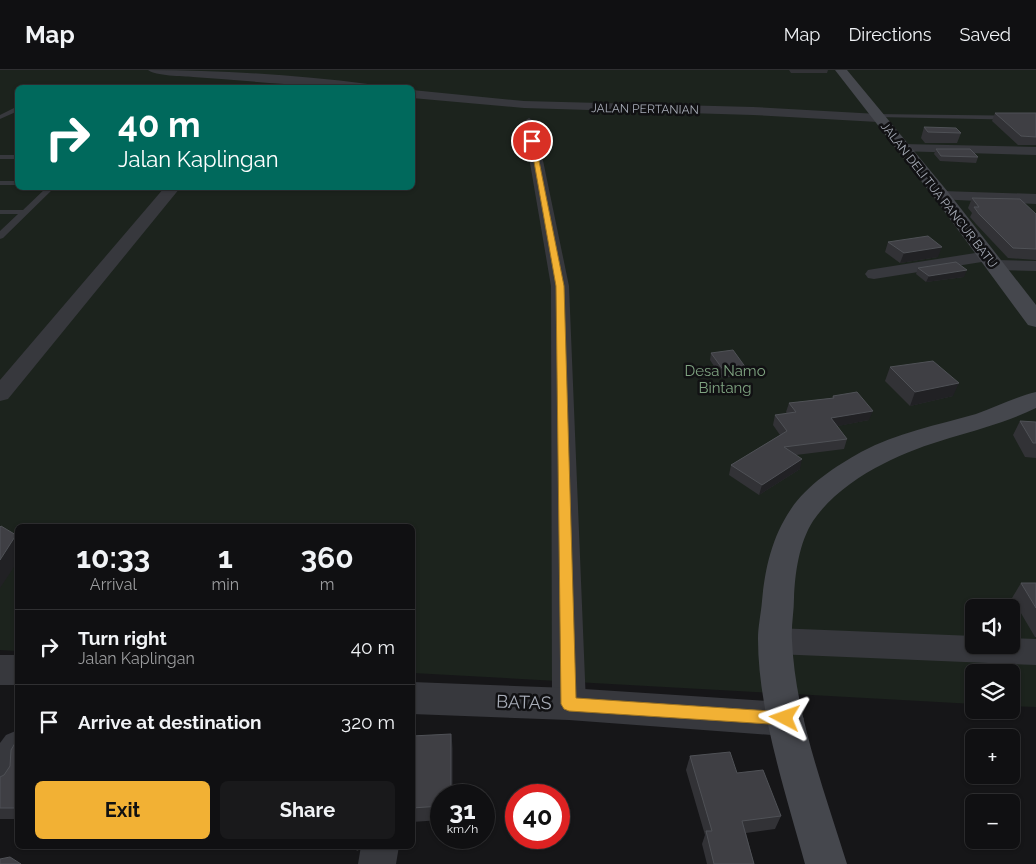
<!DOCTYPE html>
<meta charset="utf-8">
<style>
body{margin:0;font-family:Raleway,sans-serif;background:#19191b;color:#f1f3f6;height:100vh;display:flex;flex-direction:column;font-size:19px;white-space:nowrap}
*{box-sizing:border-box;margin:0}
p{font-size:16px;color:#9c9d9f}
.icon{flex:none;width:28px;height:28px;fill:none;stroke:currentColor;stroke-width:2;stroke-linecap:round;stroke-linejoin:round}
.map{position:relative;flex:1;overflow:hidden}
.sheet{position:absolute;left:15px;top:454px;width:400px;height:325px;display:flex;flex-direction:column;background:#101012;border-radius:8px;box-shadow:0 1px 4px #0004,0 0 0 1px #303032}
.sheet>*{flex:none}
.hud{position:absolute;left:15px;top:15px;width:400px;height:105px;border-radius:8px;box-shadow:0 1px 4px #0004,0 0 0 1px #303032;background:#00695c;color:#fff;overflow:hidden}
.tools{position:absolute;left:965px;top:529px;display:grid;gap:10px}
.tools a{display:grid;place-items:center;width:55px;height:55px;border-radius:8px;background:#101012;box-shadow:0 1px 4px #0004,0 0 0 1px #303032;font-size:25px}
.speed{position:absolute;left:430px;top:714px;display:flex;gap:10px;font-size:25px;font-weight:700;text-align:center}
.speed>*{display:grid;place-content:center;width:65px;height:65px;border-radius:50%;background:#101012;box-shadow:0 1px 4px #0004,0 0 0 1px #303032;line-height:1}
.speed small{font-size:12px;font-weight:400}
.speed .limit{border:8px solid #d22;background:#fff;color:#111}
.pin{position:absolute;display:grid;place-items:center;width:42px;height:42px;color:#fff;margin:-21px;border:2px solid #fff;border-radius:50%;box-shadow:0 1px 5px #0007}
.me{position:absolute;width:55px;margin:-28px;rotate:274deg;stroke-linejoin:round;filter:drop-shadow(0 0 4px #0008)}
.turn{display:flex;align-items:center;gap:18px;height:105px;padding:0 20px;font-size:22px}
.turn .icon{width:65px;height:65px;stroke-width:2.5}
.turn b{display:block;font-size:35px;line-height:42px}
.eta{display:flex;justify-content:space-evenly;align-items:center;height:85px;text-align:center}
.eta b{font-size:30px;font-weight:700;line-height:35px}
.cta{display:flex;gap:10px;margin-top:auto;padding:10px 20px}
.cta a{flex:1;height:58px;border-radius:8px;background:#f2b134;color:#111;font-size:20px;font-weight:700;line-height:58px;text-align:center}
.cta a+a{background:#19191b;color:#f1f3f6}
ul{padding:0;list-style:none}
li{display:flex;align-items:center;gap:15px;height:75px;padding:0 20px;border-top:1px solid #303032}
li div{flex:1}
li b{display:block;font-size:19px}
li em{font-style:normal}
header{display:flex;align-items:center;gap:30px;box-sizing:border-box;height:70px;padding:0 25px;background:#101012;border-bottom:1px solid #303032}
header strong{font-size:24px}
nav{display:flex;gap:28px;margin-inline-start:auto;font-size:18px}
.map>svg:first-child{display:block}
.green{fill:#1c231d;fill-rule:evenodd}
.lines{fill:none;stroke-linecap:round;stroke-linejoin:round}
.service{fill:#37383d;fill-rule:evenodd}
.minor{fill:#37383d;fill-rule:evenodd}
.tertiary{fill:#37383d;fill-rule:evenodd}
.secondary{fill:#45474d;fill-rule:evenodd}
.wall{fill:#323236}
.shaded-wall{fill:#212124}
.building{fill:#3f3f44;stroke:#4f5156}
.route{fill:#f2b134;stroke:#9d7322}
.labels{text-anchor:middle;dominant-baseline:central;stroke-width:5;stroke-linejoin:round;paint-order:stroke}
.far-street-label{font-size:12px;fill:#a8adb8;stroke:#111113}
.park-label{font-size:15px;fill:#7fa381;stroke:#111113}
.near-street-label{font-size:18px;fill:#a8adb8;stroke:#111113}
</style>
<header>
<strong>Map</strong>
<nav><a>Map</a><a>Directions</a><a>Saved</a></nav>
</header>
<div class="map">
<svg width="1036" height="794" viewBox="0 0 1036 794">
<rect width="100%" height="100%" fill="#161618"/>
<path class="green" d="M0 0H1036V637L1011 636V602H974V634L413 603 412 456H18L17 581 0 580ZM18 18H412V118H18ZM974 538H1011V575H974Z"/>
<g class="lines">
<path class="service" d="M18 36V41L0 49V45Z
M874 44 1036 46V50L876 47 874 46Z
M0 85H18V89H0Z
M0 111H18V115H0Z
M46 118H54L3 168 0 169V161L18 144H0V140H23Z"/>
<path class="minor" d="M148 0C222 0 296 5 368 14L374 18C314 18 253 11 193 7 183 6 155 6 148 0Z
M412 20 524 31 753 37 878 44 884 48 878 52 753 45 524 38 412 28Z
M529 48 535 52 569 216 586 634 581 644 569 649 557 644 552 634 551 216 523 52Z
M902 74 1036 77V85L897 81 895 78Z
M164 118H180L8 329 0 331V310Z
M942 121 1036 124V134L937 129 934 126 937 123Z
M988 181 994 182 997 186 994 190 1036 191V201L994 200 988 199 985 195 988 191 874 209 868 208 865 204 868 200 874 199Z
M775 558 974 566V575H1011V568L1036 569V595L775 584 764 580 759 571 764 562Z
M18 660V707L13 715 0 720V673L6 665Z
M361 776H399L396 794H358Z"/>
<path class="tertiary" d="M0 585H18V615H0Z
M412 612 569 618 785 632 798 637 804 649 798 661 785 666 569 650 412 644Z"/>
<path class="secondary" d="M835 0H847L948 122 1036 235V257L1028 255 936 130Z
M1036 322V338C987 362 931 368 883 394 857 407 829 427 813 451 799 473 795 503 794 528 794 542 791 556 792 570 795 644 825 723 847 794H805C786 724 758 641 758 569 758 556 761 544 762 531 765 498 772 467 791 439 807 415 836 396 861 382 897 363 937 355 976 344 996 337 1015 327 1036 322Z"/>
</g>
<path class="wall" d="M789 0H828L827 3H791Z
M995 43H1036V75H1018L992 51Z
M924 57 961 63 957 73H925L921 68Z
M936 79 978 87 976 93 940 91 934 84Z
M972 128 1036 144V190L1008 188 976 154 970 147 972 143 968 138Z
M888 172 938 187 900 193 885 182Z
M918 198 964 207 926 212 916 204Z
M711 283 746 298 744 305 722 308 710 290Z
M890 297 953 326 910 336 885 311Z
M833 326 869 350 837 356 847 369 844 379 796 385 800 399 759 425 729 405 731 395 780 365 773 355 775 345 787 344 786 342 789 333 832 328Z
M1020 351 1036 352V388L1025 387 1013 365Z
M1021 513H1036V567H1035L1012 528Z
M412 666 453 678V725H441V750L412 752Z
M18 668V749H0V707L4 705 10 696Z
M690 686 737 703 781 746 775 759 746 763 754 794H707L702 774 705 765 686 700Z
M347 776H360L358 781Z"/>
<path class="shaded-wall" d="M942 177 938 187 900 193 904 183Z
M967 200 964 207 926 212 929 206Z
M959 313 953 326 910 336 915 322Z
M873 341 869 350 828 358 831 348Z
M802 389 800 399 759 425 762 415Z
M16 465 18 468V491L0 518V490Z
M451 664 453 678V725H451Z"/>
<path class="building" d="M995 43H1036V67L1021 66Z
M924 57 956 58 961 63 928 62Z
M936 79H970L978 87 941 86Z
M972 128 1020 129 1036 144V179L1013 178 979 144 974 137H979Z
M928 166 942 177 904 183 888 172Z
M956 192 967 200 929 206 918 198Z
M733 280 746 298 724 301 711 283Z
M933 291 959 313 915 322 890 297Z
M857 322 873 341 831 348 847 369 784 377 802 389 762 415 731 395 787 361 775 345 796 342 789 333 834 328 833 326Z
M1020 351 1036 352V373H1033Z
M1 456 16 465 0 490V457Z
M1021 513H1036V538Z
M451 664V725H441V736L412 738V666Z
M18 668V738H0V707L4 705 10 696 11 680Z
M730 682 737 703 763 700 781 746 742 751 754 794H714L706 761H712L690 686Z
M10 787 21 794H0V789Z"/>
<path class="route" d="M530 69 535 71 564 216 576 628 785 642 791 644 793 648 791 653 785 655 569 641 564 639 561 634 556 216Z"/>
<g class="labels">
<g class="far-street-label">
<text transform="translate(645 39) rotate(1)">JALAN PERTANIAN</text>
<text transform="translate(939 125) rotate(52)">JALAN DELI TUA PANCUR BATU</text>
</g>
<g class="park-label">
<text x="725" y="301">Desa Namo<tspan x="725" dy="17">Bintang</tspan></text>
</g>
<g class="near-street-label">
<text transform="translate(524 632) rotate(2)">BATAS</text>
</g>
</g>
</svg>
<div class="tools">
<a><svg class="icon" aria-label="sound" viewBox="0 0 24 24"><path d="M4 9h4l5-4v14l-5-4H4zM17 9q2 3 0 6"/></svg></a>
<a><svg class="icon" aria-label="layers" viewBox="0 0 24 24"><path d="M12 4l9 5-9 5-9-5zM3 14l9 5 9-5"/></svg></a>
<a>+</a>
<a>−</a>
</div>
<div class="speed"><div>31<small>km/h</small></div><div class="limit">40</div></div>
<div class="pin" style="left:532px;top:71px;background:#d93025"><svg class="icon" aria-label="arrive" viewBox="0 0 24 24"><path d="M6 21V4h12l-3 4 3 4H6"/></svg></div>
<svg class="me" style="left:785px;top:648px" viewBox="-20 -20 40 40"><path d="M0-17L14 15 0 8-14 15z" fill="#f2b134" stroke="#fff" stroke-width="4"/></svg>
<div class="hud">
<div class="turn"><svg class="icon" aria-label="right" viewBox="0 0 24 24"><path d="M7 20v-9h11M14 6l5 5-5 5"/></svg><div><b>40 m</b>Jalan Kaplingan</div></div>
</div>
<section class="sheet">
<div class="eta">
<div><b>10:33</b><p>Arrival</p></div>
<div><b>1</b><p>min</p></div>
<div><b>360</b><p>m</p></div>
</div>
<ul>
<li><svg class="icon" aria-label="right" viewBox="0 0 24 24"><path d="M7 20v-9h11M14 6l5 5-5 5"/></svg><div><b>Turn right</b><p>Jalan Kaplingan</p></div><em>40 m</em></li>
<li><svg class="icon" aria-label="arrive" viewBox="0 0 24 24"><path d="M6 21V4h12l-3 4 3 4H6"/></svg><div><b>Arrive at destination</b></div><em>320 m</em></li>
</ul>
<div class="cta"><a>Exit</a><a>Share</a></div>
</section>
</div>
